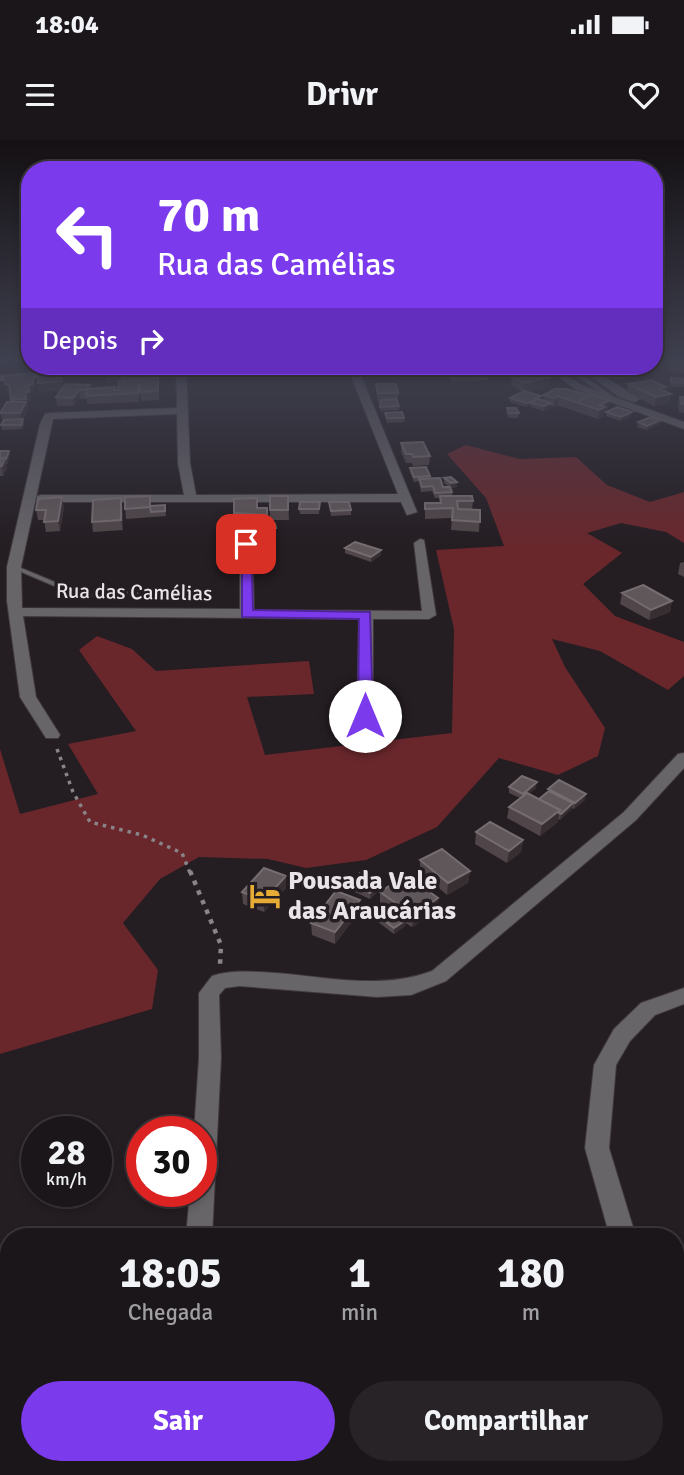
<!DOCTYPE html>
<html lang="pt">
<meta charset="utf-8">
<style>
body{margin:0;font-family:Signika,sans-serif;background:#282327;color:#f1f3f6;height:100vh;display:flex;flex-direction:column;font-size:26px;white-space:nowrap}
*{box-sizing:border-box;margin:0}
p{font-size:23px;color:#a09fa2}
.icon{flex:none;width:38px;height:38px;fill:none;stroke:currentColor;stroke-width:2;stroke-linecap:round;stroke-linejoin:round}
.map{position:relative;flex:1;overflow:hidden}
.side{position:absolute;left:0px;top:1088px;width:684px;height:247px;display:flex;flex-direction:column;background:#1b161a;border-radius:28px 28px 0 0;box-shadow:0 4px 10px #0003,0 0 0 2px #393539}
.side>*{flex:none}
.hud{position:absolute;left:21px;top:21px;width:642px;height:214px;border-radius:28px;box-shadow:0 4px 10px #0003,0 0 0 2px #393539;background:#7c3aed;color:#fff;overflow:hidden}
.speed{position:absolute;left:21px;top:976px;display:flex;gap:14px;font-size:35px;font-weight:700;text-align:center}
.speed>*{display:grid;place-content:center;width:91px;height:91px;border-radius:50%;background:#1b161a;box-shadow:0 4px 10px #0003,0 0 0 2px #393539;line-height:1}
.speed small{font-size:18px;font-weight:400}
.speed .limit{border:10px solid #d22;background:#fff;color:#111}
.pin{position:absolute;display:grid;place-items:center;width:60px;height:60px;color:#fff;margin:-30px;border-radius:14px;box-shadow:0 4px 10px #0006}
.me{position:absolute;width:77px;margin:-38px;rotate:0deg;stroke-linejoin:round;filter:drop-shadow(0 0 5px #0008)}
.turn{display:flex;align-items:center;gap:24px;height:147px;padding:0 21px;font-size:32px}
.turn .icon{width:91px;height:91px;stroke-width:2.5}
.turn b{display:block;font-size:49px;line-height:60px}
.then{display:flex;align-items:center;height:66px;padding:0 21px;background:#0003;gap:14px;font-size:26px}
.eta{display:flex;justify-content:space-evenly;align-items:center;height:119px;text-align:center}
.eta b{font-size:42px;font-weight:800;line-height:49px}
.cta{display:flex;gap:14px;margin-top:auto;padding:14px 21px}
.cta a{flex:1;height:80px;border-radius:42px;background:#7c3aed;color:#fff;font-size:28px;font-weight:800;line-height:80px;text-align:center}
.cta a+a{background:#282327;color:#f1f3f6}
.status{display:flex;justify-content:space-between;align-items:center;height:49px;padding:0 35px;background:#1b161a;direction:ltr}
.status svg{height:19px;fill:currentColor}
header{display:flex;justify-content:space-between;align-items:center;height:91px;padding:0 21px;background:#1b161a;font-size:32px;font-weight:800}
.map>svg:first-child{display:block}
.green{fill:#69272c}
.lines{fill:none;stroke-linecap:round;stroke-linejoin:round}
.service-casing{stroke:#40393e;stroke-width:2}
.pedestrian-casing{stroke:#40393e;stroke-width:3}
.minor-casing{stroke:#40393e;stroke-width:2}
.tertiary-casing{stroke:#40393e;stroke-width:2}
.secondary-casing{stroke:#40393e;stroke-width:2}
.path-far1{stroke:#8a8488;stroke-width:3.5;stroke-dasharray:3.5 5;stroke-linecap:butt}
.path{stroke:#8a8488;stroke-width:4.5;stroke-dasharray:4.5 6;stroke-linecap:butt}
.service{fill:#686569;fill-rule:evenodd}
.pedestrian{fill:#686569;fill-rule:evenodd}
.minor{fill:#686569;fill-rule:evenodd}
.tertiary{fill:#686569;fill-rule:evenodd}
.secondary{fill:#918d93;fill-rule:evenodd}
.wall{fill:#504649}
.shaded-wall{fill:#372e32}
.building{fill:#60575a;stroke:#766d70;stroke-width:2}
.route{fill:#7c3aed;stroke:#51269a;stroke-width:2}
.labels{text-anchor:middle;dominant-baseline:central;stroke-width:7;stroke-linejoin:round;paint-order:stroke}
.far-street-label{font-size:21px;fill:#e9e4e7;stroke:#241d22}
.poi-label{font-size:26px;font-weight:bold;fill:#e9e4e7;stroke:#241d22;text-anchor:start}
</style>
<div class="status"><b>18:04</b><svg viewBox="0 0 49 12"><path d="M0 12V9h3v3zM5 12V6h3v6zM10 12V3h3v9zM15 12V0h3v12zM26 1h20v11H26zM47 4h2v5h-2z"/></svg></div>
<header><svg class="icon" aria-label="menu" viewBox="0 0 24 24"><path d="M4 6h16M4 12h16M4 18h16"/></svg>Drivr<svg class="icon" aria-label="heart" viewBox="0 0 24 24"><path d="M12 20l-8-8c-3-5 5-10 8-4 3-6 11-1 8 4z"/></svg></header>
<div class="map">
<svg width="684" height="1335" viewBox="0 0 684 1335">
<rect width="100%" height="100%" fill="#241d22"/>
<path class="green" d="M466 305 520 319 576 317 607 345 650 362 684 352V403L666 392 621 383 587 393 622 413 583 444 615 476 684 502V536L668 550 600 511 552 499 565 527 605 588 598 616 558 635 499 618 437 687 366 720 306 728 268 719 199 717 160 739 123 783 158 830 152 869 0 914V609L20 674 98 654 68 604 136 591 79 510 97 496 132 509 156 531 309 521 314 554 247 557 265 615 452 593 454 489 436 410 504 406 486 358 447 314Z"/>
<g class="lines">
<defs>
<path id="service" d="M14 425 81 453 159 450 162 452 159 454 80 457 12 428V426Z"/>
<path id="pedestrian" d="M562 226H569L614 257 609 258Z"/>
<path id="minor" d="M0 220H5L0 224Z
M66 226H77L83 230 78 233Z
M176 226H186L190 323 196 355 398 354 347 226H357L417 372 407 375 401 362H37V356L41 355H184L178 323 177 274 53 279 21 427 22 468 240 469V403L246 399 252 403 254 470 422 471 414 403 420 399 424 400 436 475 429 479H373V576L371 579H359L357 576 359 479 23 476 36 557 60 595 58 598H46L20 557 7 461V427L40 284 45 274 49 273 177 268Z
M684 613V628L636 680 446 841 411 855 377 857 239 846 225 848 219 855 221 918 212 1097H186L190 1052H201V992H194L199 918V853L212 836C233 829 254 832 276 833 327 837 383 850 432 831L624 672 678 614Z
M684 848V864L655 875 630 901 616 925 609 1008 636 1097H610L585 1008 594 925 614 889 641 863Z
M684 1160V1189L676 1192V1163Z
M676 1259 684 1262V1317L676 1313Z
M202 1326H232L233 1335H203Z"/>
<path id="tertiary" d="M544 226H555L581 245 684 282V289L575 249Z
M576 226H587L640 259 635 262 621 258Z"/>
<path id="secondary" d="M121 226H159L154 229 0 241V235Z"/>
</defs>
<use href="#service" class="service-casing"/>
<use href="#pedestrian" class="pedestrian-casing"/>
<use href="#minor" class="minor-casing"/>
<use href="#tertiary" class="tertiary-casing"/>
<use href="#secondary" class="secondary-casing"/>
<path class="path-far1" d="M57 609 73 652 90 682 142 695 182 713 190 733"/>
<path class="path" d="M190 731 221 805 220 825"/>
<use href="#service" class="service"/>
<use href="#pedestrian" class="pedestrian"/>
<use href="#minor" class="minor"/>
<use href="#tertiary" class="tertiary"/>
<use href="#secondary" class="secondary"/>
</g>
<path class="wall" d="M654 220 663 221 662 226 654 225Z
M671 220H684V233L669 232Z
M359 226H382V229L361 230Z
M392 226H410L412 231V236H398Z
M500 226H525V230L507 232Z
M604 226H641L640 234 637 235V237L615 239 605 232 606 228Z
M103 227 138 232 140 249 139 262 87 264V259H80L74 266H57L56 257 62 250 39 252 63 248 90 249 115 247V250H118L119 242 107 243Z
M448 227 488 232V240L452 242 448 235Z
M512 237H550L549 246 525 252 541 256 540 260 543 261 544 255H589L588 257 608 269 604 271V276L598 279 557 265 554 267 551 266V268L544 271 531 267V265L526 267 510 262V258L524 252 511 245Z
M671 238 684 239V247H671Z
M159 239V260L141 261 140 252Z
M5 244 34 253H30L31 261H27L28 271 23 279 24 284 22 289 2 290 1 285 3 282 0 273 11 262 10 253H7Z
M376 244 398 253V262H397L399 266V270L380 271 381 262H378L376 253Z
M628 244 666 247V252L671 254 669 263 654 266 627 252Z
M680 257H684V273L679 272 678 265Z
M507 268 519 273 518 278H509L506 273Z
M606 272 631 276 621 281 606 276Z
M385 273 404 278V282L387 283 385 277Z
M661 280 660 284 647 290 637 287 638 282Z
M401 303 430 316 429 325 413 326 412 323H406L401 312Z
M0 311H9L10 315 7 324H6L7 328 3 336H0V337Z
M410 328 430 336V338L443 347H449L444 343V338L457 347 450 348 452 352V356L473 361 472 370H480L479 392 451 390 452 378 425 379V363H440V358H435L432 351 421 352 419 341 414 342 410 332Z
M270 356H288L289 380H270Z
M121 358 123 390 93 392 92 382Z
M234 359 257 368H267L268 384H275L276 393 251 394V385L259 384 235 382Z
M320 362 319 374H300L299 369Z
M329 362 351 370V375L331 376Z
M165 365 166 376 126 379 125 369Z
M64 367 60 391 46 392 44 380H38L36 370Z
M345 408 381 415 371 422 345 413Z
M684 422V437L678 434 680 423Z
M622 453 672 461 670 472 649 480 620 464Z
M509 647 536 648 529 654 539 659 548 652V649L585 660 574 669 572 668 560 680 558 679V682L540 696 507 678 509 667 520 658 509 653Z
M476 692 523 700 521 712 507 723 475 704Z
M420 720 470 731 468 743 447 755 420 732Z
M381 742V748L370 759 350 750V744Z
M286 748 264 772 243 764 242 752Z
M380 752 438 770 412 787 406 783 405 786 394 794 374 779V773L384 767 380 764Z
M359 772 335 804 312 795 311 783Z"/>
<path class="shaded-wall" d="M508 226H525V230L507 232Z
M641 226 640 234 637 235V237L615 239 616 231Z
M138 232 140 249 139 262 138 253 122 237V242L107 243 106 235Z
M61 233 63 250 39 252 38 243Z
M32 234 34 253H30L31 261H27L28 271 21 282 20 273 12 269 11 260 25 252Z
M550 237 549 246 524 252 525 243Z
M5 244H9L11 253H7Z
M666 247 665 255 671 254 669 263 654 266 656 257 660 249Z
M79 250 80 259 74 266 73 258Z
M541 256 540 261 531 263V265L526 267 527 263Z
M558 256 557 265 554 267 555 258Z
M610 260 608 269 604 271V276L598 279 600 265Z
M551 263V268L544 271V266Z
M632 272 631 276 621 281V277Z
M661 280 660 284 647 290V286Z
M9 311 10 315 7 324 6 319Z
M5 318 7 328 3 336 2 326Z
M457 342V347L450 348 451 343Z
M62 357 64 367 60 391 58 381Z
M121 358 123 368V390L121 380Z
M381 410V415L371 422V417Z
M672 461 670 472 649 480 651 470Z
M537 642 536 648 523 660V654Z
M586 654 585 660 574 669 575 663Z
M573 663 572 669 560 680 561 674Z
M560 670 558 682 540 696 542 684Z
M523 700 521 712 507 723 509 711Z
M470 731 468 743 447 755 448 743Z
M286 736V748L264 772V760Z
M381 742V748L370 759V753Z
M438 758V770L412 787 413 775Z
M360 760 359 772 335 804V792Z
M406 780 405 786 394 794V788Z
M3 1188 5 1194 6 1212 0 1214Z
M78 1326H129L92 1335H68L66 1329Z"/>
<path class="building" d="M671 220H684V225L670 224Z
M119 226H136L138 232 106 235 103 227Z
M139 226H155L159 239 158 238 140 239V240Z
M395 226H410L412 231 398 232Z
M484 226 488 232 453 234 448 227Z
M609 226H641L635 227 638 229 616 231Z
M537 231 550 237 525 243 512 237Z
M61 233 62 241 38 243V235Z
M32 234 33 244 28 245 29 252H25L26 259 11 260 9 244H5V236Z
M136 236 138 240 123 241 122 237Z
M158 238V251L140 252V239Z
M671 238 684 239V243L671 242Z
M139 240 138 253 86 256 87 249 115 247 114 250H118L119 241Z
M651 240 666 247 660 249 671 254 656 257 628 244Z
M66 244 90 245 86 250H79L73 258 56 257Z
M376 244H396L398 253H378Z
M555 249H566L589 255 579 261 591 255 610 260 600 265 605 267 599 270 558 256 555 258 544 255Z
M524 251 541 256 527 263 510 258Z
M680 257H684V264H681Z
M396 259 399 266 380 267 381 260Z
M538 259 551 263 544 266 531 263Z
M7 262H26L20 273H0Z
M617 267 632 272 621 277 606 272Z
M507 268H516L519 273H509Z
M402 272 404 278H387L385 273Z
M651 277 661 280 647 286 638 282Z
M23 279 21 285H1L4 280Z
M423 302 430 316 413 317 412 314H406L401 303Z
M0 311H9L6 319 0 318Z
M0 318H5L2 326H0Z
M426 327 430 336 414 337 410 328Z
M451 337 457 342 451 343 444 338Z
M440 338 443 347H450L452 352 435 353 433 346 422 347 419 339Z
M150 356V367L125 369V357Z
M270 356H288V370H270Z
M440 356H472L473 361H457L458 369 480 370V382L452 380 453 368 425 369V363H441Z
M62 357 58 381 44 382 46 370H36L38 359Z
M121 358V380L92 382 93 360Z
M257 358V368H267V375L234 373V359Z
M300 362H320L319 369H299Z
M329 362H349L351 370 331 371Z
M165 365V371L151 372 150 366Z
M275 384 276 388 251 389V385Z
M355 402 381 410 371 417 345 408Z
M643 445 672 461 651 470 622 453Z
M522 636 537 642 523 654 509 647Z
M559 640 586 654 575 663 548 649Z
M549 651 573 663 561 674 559 673 560 670 539 659Z
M527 653 560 670 542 684 509 667Z
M490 682 523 700 509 711 476 692Z
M442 709 470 731 448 743 420 720Z
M264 728 286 736 264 760 242 752Z
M360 733 381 742 370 753 350 744Z
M406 735 438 758 413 775 380 752Z
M336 751 360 760 335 792 311 783Z
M386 765 406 780 394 788 374 773Z
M3 1188 4 1206 0 1208V1189Z
M66 1326H78L66 1329Z
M119 1326H173L175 1335H102V1333Z"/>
<linearGradient id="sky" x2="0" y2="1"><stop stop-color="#141013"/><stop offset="0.54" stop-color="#3f404f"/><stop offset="1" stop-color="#3f404f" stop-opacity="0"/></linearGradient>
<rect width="684" height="407" fill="url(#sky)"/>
<path class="route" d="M242 401 251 404 253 470 370 472 373 576 370 579 365 580 358 576 359 479 242 477Z"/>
<defs>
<symbol id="hotel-bare" viewBox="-9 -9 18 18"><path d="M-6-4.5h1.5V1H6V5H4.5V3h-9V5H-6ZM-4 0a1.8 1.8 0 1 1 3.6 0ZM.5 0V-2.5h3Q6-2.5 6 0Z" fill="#e7ac36" stroke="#241d22" stroke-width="2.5" paint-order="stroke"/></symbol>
</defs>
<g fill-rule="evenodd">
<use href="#hotel-bare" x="243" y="734" width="44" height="44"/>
</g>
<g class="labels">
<g class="far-street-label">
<text transform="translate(134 452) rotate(1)">Rua das Camélias</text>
</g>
<g class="poi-label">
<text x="288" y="741">Pousada Vale<tspan x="288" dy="30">das Araucárias</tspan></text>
</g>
</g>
</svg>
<div class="speed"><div>28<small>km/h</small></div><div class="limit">30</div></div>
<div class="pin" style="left:246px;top:404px;background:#d93025"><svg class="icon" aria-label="arrive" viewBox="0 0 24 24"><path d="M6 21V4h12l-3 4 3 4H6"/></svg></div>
<svg class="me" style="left:365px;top:576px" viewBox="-20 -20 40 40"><circle r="19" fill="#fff"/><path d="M0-13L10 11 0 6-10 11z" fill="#7c3aed"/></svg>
<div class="hud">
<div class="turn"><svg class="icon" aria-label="left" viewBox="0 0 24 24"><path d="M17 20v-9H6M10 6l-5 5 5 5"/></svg><div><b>70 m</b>Rua das Camélias</div></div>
<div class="then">Depois<svg class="icon" aria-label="right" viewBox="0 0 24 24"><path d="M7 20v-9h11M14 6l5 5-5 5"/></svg></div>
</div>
<section class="side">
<div class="eta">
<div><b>18:05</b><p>Chegada</p></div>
<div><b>1</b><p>min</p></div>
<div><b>180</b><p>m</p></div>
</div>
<div class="cta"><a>Sair</a><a>Compartilhar</a></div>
</section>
</div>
